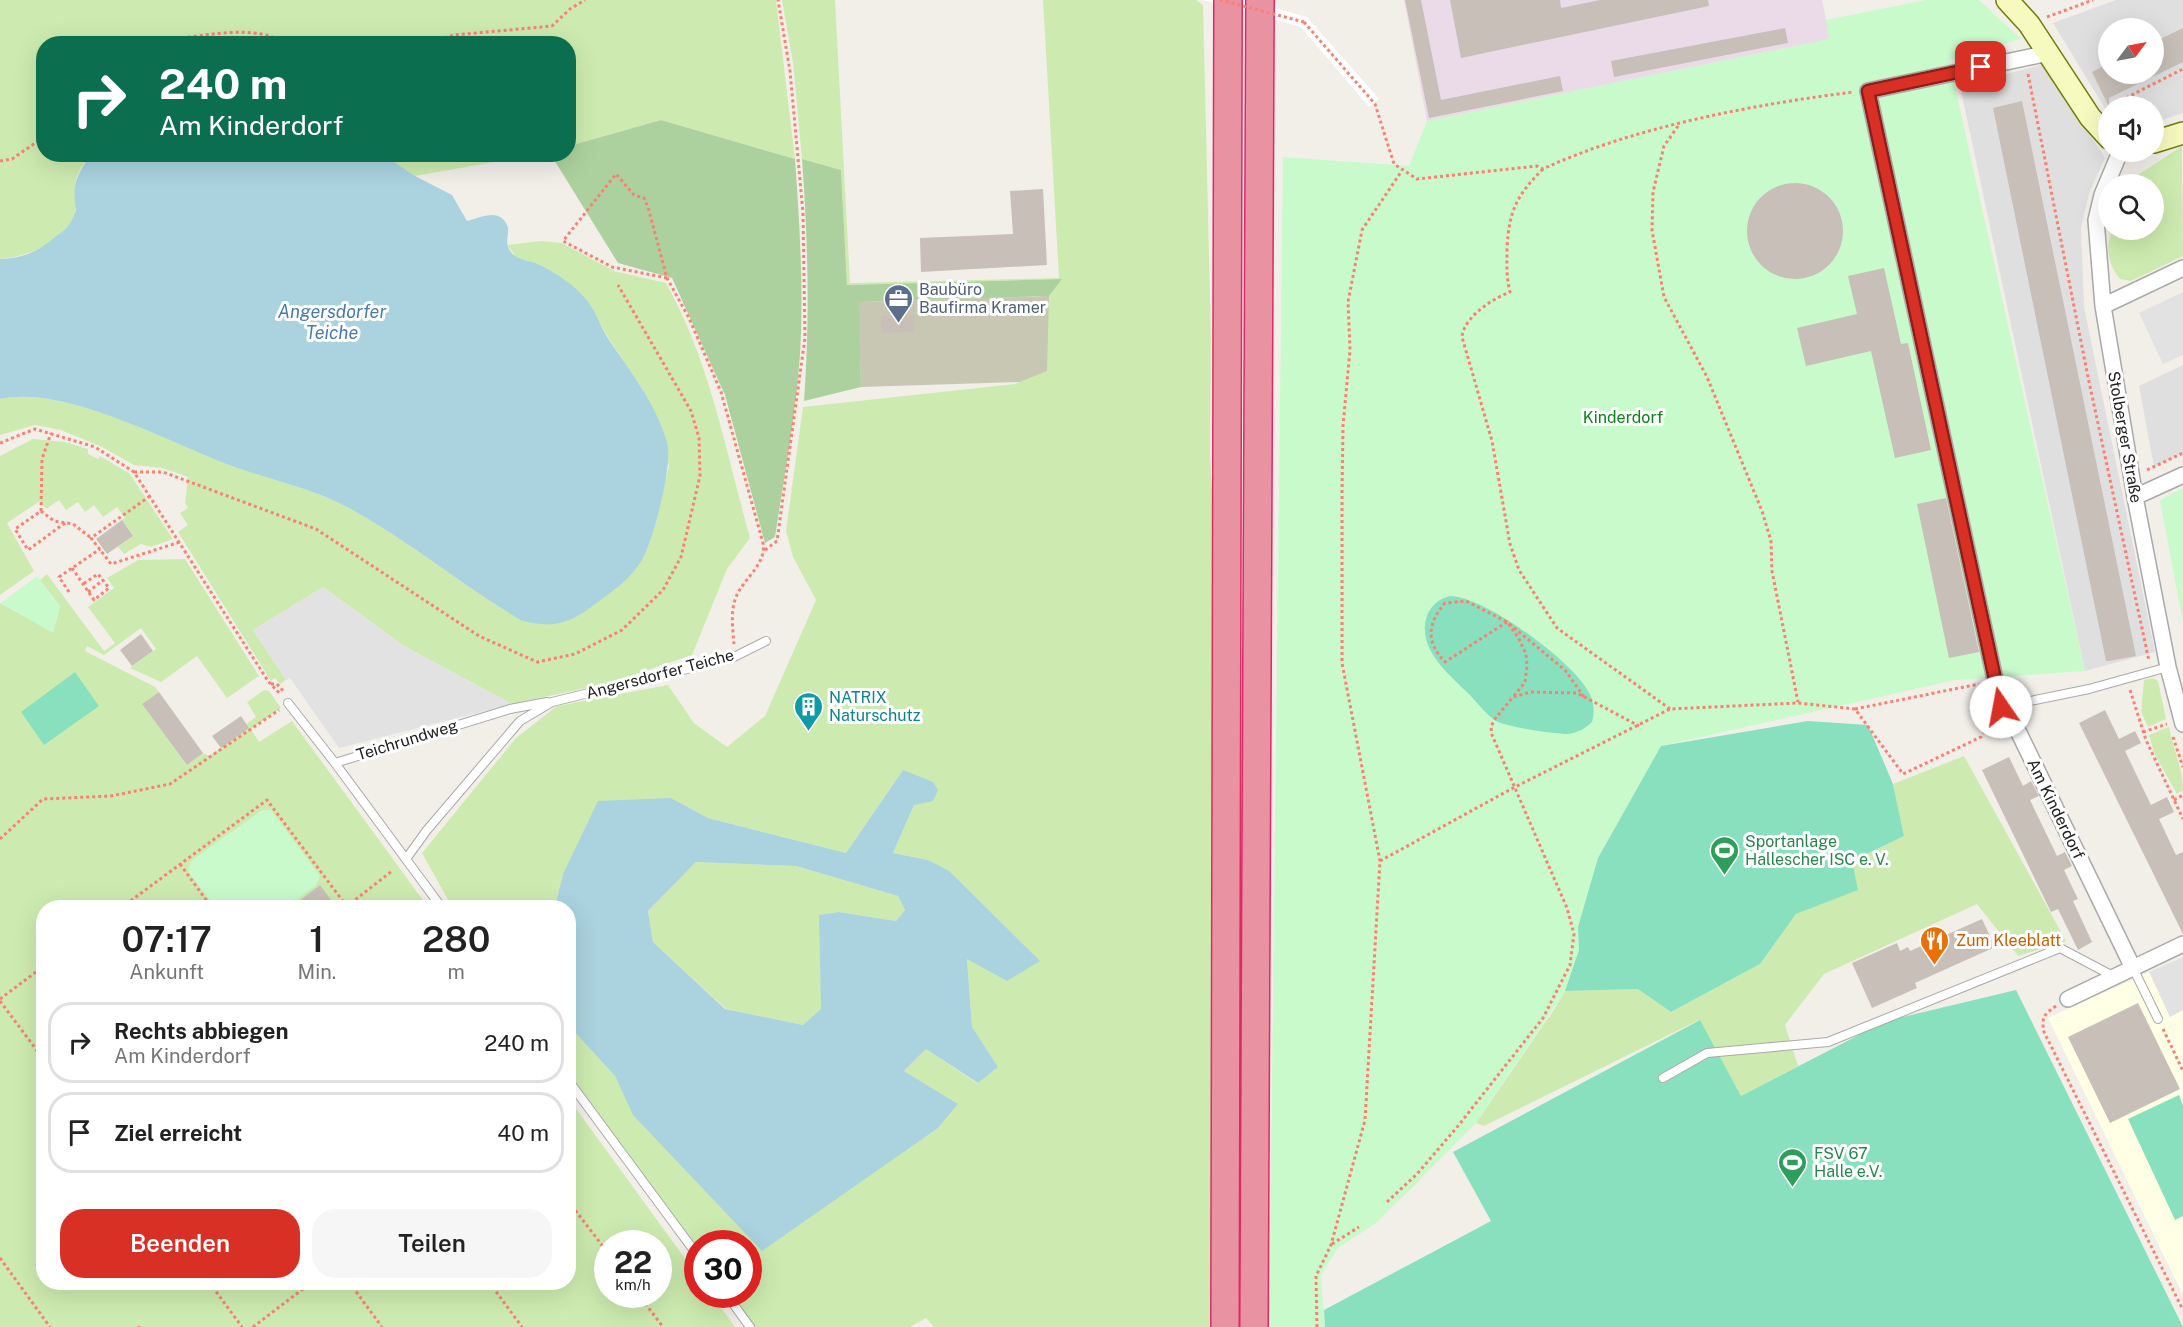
<!DOCTYPE html>
<html lang="de">
<meta charset="utf-8">
<style>
body{margin:0;font-family:"Public Sans",sans-serif;background:#f6f6f6;color:#222;height:100vh;display:flex;flex-direction:column;font-size:22px;white-space:nowrap}
*{box-sizing:border-box;margin:0}
p{font-size:20px;color:#767676}
.icon{flex:none;width:33px;height:33px;fill:none;stroke:currentColor;stroke-width:2;stroke-linecap:round;stroke-linejoin:round}
.map{position:relative;flex:1;overflow:hidden}
.drawer{position:absolute;left:36px;top:900px;width:540px;height:390px;display:flex;flex-direction:column;background:#fff;border-radius:24px;box-shadow:0 6px 24px #0002}
.drawer>*{flex:none}
.banner{position:absolute;left:36px;top:36px;width:540px;height:126px;border-radius:24px;box-shadow:0 6px 24px #0002;background:#0b6e4f;color:#fff;overflow:hidden}
.needle{width:39px;rotate:58deg}
.controls{position:absolute;left:2098px;top:18px;display:grid;gap:12px}
.controls a{display:grid;place-items:center;width:66px;height:66px;border-radius:50%;background:#fff;box-shadow:0 6px 24px #0002;font-size:30px}
.speed{position:absolute;left:594px;top:1230px;display:flex;gap:12px;font-size:30px;font-weight:700;text-align:center}
.speed>*{display:grid;place-content:center;width:78px;height:78px;border-radius:50%;background:#fff;box-shadow:0 6px 24px #0002;line-height:1}
.speed small{font-size:15px;font-weight:400}
.speed .limit{border:9px solid #d22;background:#fff;color:#111}
.pin{position:absolute;display:grid;place-items:center;width:51px;height:51px;color:#fff;margin:-26px;border-radius:12px;box-shadow:0 3px 9px #0006}
.me{position:absolute;width:66px;margin:-33px;rotate:348deg;stroke-linejoin:round;filter:drop-shadow(0 0 4px #0008)}
.turn{display:flex;align-items:center;gap:21px;height:126px;padding:0 24px;font-size:27px}
.turn .icon{width:78px;height:78px;stroke-width:2.5}
.turn b{display:block;font-size:42px;line-height:51px}
.eta{display:flex;justify-content:space-evenly;align-items:center;height:102px;text-align:center}
.eta b{font-size:36px;font-weight:600;line-height:42px}
.button{display:flex;gap:12px;margin-top:auto;padding:12px 24px}
.button a{flex:1;height:69px;border-radius:24px;background:#d93025;color:#fff;font-size:24px;font-weight:600;line-height:69px;text-align:center}
.button a+a{background:#f6f6f6;color:#222}
ul{padding:0;list-style:none}
li{display:flex;align-items:center;gap:18px;height:81px;margin:0 12px 9px;padding:0 12px;border:3px solid #e0e0e0;border-radius:24px}
li div{flex:1}
li b{display:block;font-size:22px}
li em{font-style:normal}
.map>svg:first-child{display:block}
.residential{fill:#e0dfdf;fill-rule:evenodd}
.industrial{fill:#ebdbe8}
.education{fill:#ffffe5}
.construction{fill:#c7c7b4}
.grass{fill:#cdebb0;fill-rule:evenodd}
.forest{fill:#add19e}
.park{fill:#c8facc}
.pitch{fill:#88e0be}
.parking{fill:#e2e2e2}
.water{fill:#aad3df;fill-rule:evenodd}
.pier{fill:#fff}
.building{fill:#c7bfb8}
.lines{fill:none;stroke-linecap:round;stroke-linejoin:round}
.lane-casing{stroke:#a9a9a9;stroke-width:10}
.street-casing{stroke:#a9a9a9;stroke-width:18}
.secondary-casing{stroke:#707d05;stroke-width:24}
.highway-casing{stroke:#dc2a67;stroke-width:30}
.path{stroke:#fa8072;stroke-width:3;stroke-dasharray:3 3;stroke-linecap:butt}
.lane{stroke:#fff;stroke-width:8}
.street{stroke:#fff;stroke-width:15}
.secondary{stroke:#f7fabf;stroke-width:21}
.highway{stroke:#e892a2;stroke-width:27}
.path-bridge{stroke:#fa8072;stroke-width:3;stroke-dasharray:3 3;stroke-linecap:butt}
.route-casing{stroke:#8d1f18;stroke-width:15}
.route{stroke:#d93025;stroke-width:10}
.labels{text-anchor:middle;dominant-baseline:central;stroke-width:6;stroke-linejoin:round;paint-order:stroke}
.service-label{font-size:16px;fill:#4e5e75;stroke:#fff;text-anchor:start}
.park-label{font-size:16px;fill:#0c8416;stroke:#fff}
.street-label{font-size:16px;fill:#222;stroke:#fff}
.culture-label{font-size:16px;fill:#0d838f;stroke:#fff;text-anchor:start}
.leisure-label{font-size:16px;fill:#27864d;stroke:#fff;text-anchor:start}
.food-label{font-size:16px;fill:#c56008;stroke:#fff;text-anchor:start}
.water-label{font-size:18px;font-style:italic;fill:#4a7aab;stroke:#fff}
</style>
<div class="map">
<svg width="2183" height="1327" viewBox="0 0 2183 1327">
<rect width="100%" height="100%" fill="#f2efe9"/>
<path class="residential" d="M2116 0H2183V113L2154 123V106H2109V115L2053 23ZM2109 28H2154V74H2109Z
M2045 64 2105 158 2089 193 2081 228 2084 307 2155 652 2085 671 1960 86Z
M2183 365V453L2154 467 2139 386Z"/>
<path class="industrial" d="M1404 0H1822L1830 39 1427 121Z"/>
<path class="education" d="M2183 957V1295L2048 1018Z"/>
<path class="construction" d="M1049 296 1052 381 861 387 858 302Z"/>
<path class="grass" d="M0 0H776L795 159 661 120 569 146 568 44H44V154L90 155C85 162 78 171 76 180 73 190 78 202 75 212 68 242 27 257 0 259Z
M782 0H835L850 283 1059 278 1043 0H1196L1203 5 1211 338 1210 455 1215 545 1212 894 1215 971 1211 1089 1214 1241 1210 1327H934L926 1318 910 1327H754L730 1295 748 1294V1244H698L697 1249 569 1074V1026L615 1076 634 1115 856 1184 938 1128 958 1104 904 1071 926 1049 977 1083 998 1067 972 1028 967 959 928 860 893 853 914 805 903 770 846 853 708 818 671 798 563 874 555 907H452L422 853 516 738 557 706 668 685 694 723 727 747 765 716 816 600 793 557 786 531 803 407 1015 384 1047 371 1049 296 1061 279 847 285 841 170 802 159 793 63Z
M2182 146 2183 256 2131 281 2120 279C2108 265 2105 246 2112 230H2154V184H2132L2135 177Z
M384 155H534L415 176Z
M541 241 562 243 614 271 666 283C710 361 726 452 750 538L727 569 692 655 609 683 512 704 404 646 323 587 253 630 286 680 280 684 275 678 271 681 178 532 188 525 180 513 188 508 185 503 188 477 162 468 134 465 102 447 61 430 35 425 0 435V399C66 384 173 445 238 467 275 481 313 489 349 508 409 541 462 585 520 620L615 590 636 568 647 549 669 466 642 388 609 339 588 302 573 287 539 264 517 258 507 245Z
M33 439 65 442 88 449V454L98 459 100 456 130 474 173 539 151 547 141 544 124 554 118 547 133 536 122 520 125 518 117 507 103 517 94 505 85 512 78 502 66 510 59 500 46 509 40 501 7 523 34 571 0 595V456Z
M185 559 259 676 227 698 197 656 161 682 130 668 156 649 141 628 104 655 87 646 85 651 155 687 159 692 142 704 187 765 203 753 209 756 249 728 246 724 256 717 247 702 264 690 269 691 281 708 251 729 259 742 292 721 428 907 44 908V1282H568L569 1099 697 1275 698 1294 712 1295 735 1327H0V603L53 632 60 606 40 580 47 574 104 651 115 643 88 607 114 588 107 578 138 560ZM608 1244H658V1294H608Z
M2153 678 2158 681 2166 719 2148 727 2141 712 2144 680Z
M2169 727C2173 749 2183 768 2183 790L2177 794 2155 755 2149 735Z
M1964 756 2066 941 2018 956 1977 904 1824 974 1785 1025 1798 1066 1741 1096 1699 1020 1484 1126 1476 1123 1546 1021 1442 1147 1418 1182 1376 1221 1550 1016 1565 991 1639 989 1671 1012 1760 964 1796 914 1857 890 1852 861 1904 836 1893 784Z
M696 862 796 866 898 896 905 910 896 921 839 912 820 915 821 1010 803 1025 726 1009 653 942 648 911Z"/>
<path class="forest" d="M661 120 795 159C799 216 803 275 801 333 799 400 785 471 775 537L765 543 725 395 672 278 618 263 551 155 568 154 569 146Z
M802 159 841 170 847 285 1062 279 1049 296 859 302 861 387 804 401C810 320 808 240 802 159Z"/>
<path class="park" d="M1926 0H1979L2021 39 1949 60 2085 671 1955 680 1661 746 1598 858 1578 927 1579 950 1565 991 1476 1123 1376 1223 1338 1248 1321 1275 1325 1327H1269L1283 157 1409 166 1427 121 1829 39 1826 20Z
M2183 488V623L2160 500Z
M37 576 60 606 53 633 1 603Z
M262 810H271L320 876 316 885 287 907H215L188 871 191 861Z"/>
<path class="pitch" d="M1450 596C1484 596 1572 661 1588 691 1594 701 1595 711 1592 722 1586 728 1577 733 1568 734 1555 734 1507 727 1496 721 1487 715 1478 704 1470 695 1450 675 1416 649 1427 616 1431 605 1439 599 1450 596Z
M75 672 99 706 44 745 21 712Z
M1808 721 1868 725 1893 784 1904 836 1852 861 1858 890 1796 914 1760 964 1671 1012 1638 989 1565 991 1579 950 1578 927 1598 858 1661 746Z
M2016 990 2183 1327H1325L1324 1310 1491 1221 1453 1152 1700 1020 1741 1096 1886 1021Z
M2179 1095 2183 1105V1216L2175 1220 2128 1119Z"/>
<path class="parking" d="M2183 292V355L2163 364 2139 313Z
M323 587 404 646 512 704 339 748 290 678 286 680 253 630Z
M2183 957V1010L2170 1017 2149 972Z"/>
<path class="water" d="M90 154 384 155 415 176 452 195 467 221C482 217 500 207 508 227 509 235 505 242 509 249 516 262 529 259 540 265 554 272 573 284 584 297 595 308 600 326 609 340 631 372 656 404 667 442 673 463 656 527 647 549 641 566 625 583 610 593 577 618 562 632 520 620 462 585 409 541 349 508 313 489 275 481 238 468 173 445 66 384 0 399V259C20 258 33 254 49 242 64 229 68 232 76 210 72 183 76 179 90 154Z
M903 770 933 782 938 790 933 801 914 805 893 853 928 860 949 871 1040 961 1007 981 967 959 972 1027 998 1067 978 1083 926 1049 904 1071 958 1104 938 1128 762 1251 633 1115 615 1076 569 1026 568 908 555 907 563 874 598 801 671 798 708 818 846 853ZM696 862 796 866 898 896 905 910 896 921 839 912 819 915 821 1009 803 1025 725 1009 653 942 648 911Z"/>
<path class="pier" d="M1202 0H1246L1307 17 1379 99 1369 107 1301 27Z"/>
<path class="building" d="M1405 0H1421L1441 100 1560 76 1563 91 1429 118Z
M1450 0H1560L1561 8 1600 0H1708L1709 6 1461 58Z
M1785 28 1788 43 1614 77 1611 61Z
M2183 28V62L2109 98V107L2092 72 2109 63V74H2154V42Z
M2022 101 2136 656 2109 661H2106L1993 108Z
M1747 231a48 48 0 1 1 96 0a48 48 0 1 1-96 0Z
M1043 189 1047 265 921 272 920 238 1013 234 1010 191Z
M1884 268 1901 344 1908 343 1931 450 1895 458 1871 351 1806 366 1797 328 1857 314 1848 276Z
M914 315 915 332 882 333 881 316Z
M1946 498 1979 652 1949 658 1917 504Z
M122 520 133 536 107 554 96 539Z
M141 634 153 651 132 666 120 650Z
M159 692 203 753 187 765 142 704Z
M2105 710 2119 739 2135 731 2141 743 2125 751 2151 805 2167 797 2174 812 2159 819 2176 855 2183 852V934L2079 723Z
M241 716 249 728 221 748 212 736Z
M2009 757 2023 786 2031 781 2039 796 2030 800 2057 856 2065 852 2072 866 2064 870 2078 899 2073 901 2092 942 2078 950 2058 909 2051 912 1982 770Z
M320 885 337 908H290Z
M1982 919 1995 947 1915 983 1917 988 1872 1008 1852 963 1897 943 1900 951 1908 947 1910 951Z
M2138 1003 2180 1089 2110 1123 2068 1037Z"/>
<g class="lines">
<defs>
<path id="lane" d="M288 703 335 763 510 709 547 702
M2001 707 2089 689 2168 667
M335 763 442 908
M406 859 427 830 520 721 552 702 732 658 766 641
M2133 968 2158 1019
M1663 1078 1707 1053 1828 1042 2060 948 2113 976
M568 1080 698 1256
M726 1294 750 1327"/>
<path id="street" d="M2049 53 1868 91 2001 707 2019 733 2133 968
M2120 152 2102 195 2096 220 2103 306 2135 497 2168 667 2183 724
M2103 306 2183 268
M2135 497 2183 475
M2068 999 2183 944"/>
<path id="secondary" d="M2007 0 2029 24 2090 117 2109 138
M2154 142 2183 133"/>
<path id="highway" d="M1225 1327 1228 0
M1254 1327 1260 0"/>
</defs>
<use href="#lane" class="lane-casing"/>
<use href="#street" class="street-casing"/>
<use href="#secondary" class="secondary-casing"/>
<use href="#highway" class="highway-casing"/>
<path class="path" d="M2047 17 2093 0
M1304 22 1375 104 1394 164 1417 179 1537 166 1543 169C1633 127 1756 104 1854 92
M159 44 171 39C208 36 255 23 287 44
M421 44 454 35 552 26 570 9 585 0
M2028 74 2088 377 2149 661
M2110 106 2183 69
M1678 126 1664 146 1653 192 1652 230 1664 297 1707 377 1762 511 1771 541 1772 571 1798 702
M0 161 12 159 44 137
M1543 169C1516 196 1509 211 1507 249 1507 264 1506 277 1510 292 1492 299 1464 317 1462 337L1492 441 1510 544 1519 570 1557 628 1670 709
M667 278 612 267 563 241 616 174 634 195 644 198 648 207 667 278 689 318 721 392 763 543C767 564 743 579 736 597 730 612 733 630 734 645
M0 443 35 429 95 447 134 472 268 681 280 694
M2147 470 2183 453
M134 472H163L316 529 479 636 537 662 575 654 622 630 663 590 681 557 700 476 699 438 691 411 618 285
M150 496 91 538 111 564 180 542
M41 511 42 459 51 433
M65 523 28 550 15 529 41 511 54 521 73 524 90 537
M765 550 777 541 805 338 803 213 790 71 778 0
M72 568 94 600 109 588 98 574 83 584
M69 592 59 577 100 549
M88 592 103 580
M271 684H277L283 691
M2130 690 2146 740 2183 819
M1514 696 1525 682 1527 666 1526 654 1518 637 1507 622 1466 601 1445 603C1428 623 1425 641 1445 662L1507 622 1565 670 1584 697
M1855 709 1979 684
M2143 732 2167 724
M2173 737 2183 767
M2174 800 2183 795
M0 839 43 799 111 796 170 784 279 710
M1380 861 1513 788 1670 709 1798 703 1855 709 1903 774 1981 737 1992 721
M180 864 212 908
M346 907 392 871
M121 908 267 800 348 908
M0 999 44 966
M0 1001 44 1060
M2056 1006C2044 1014 2041 1018 2044 1032L2183 1310
M2163 1029 2183 1071
M568 1201 608 1253
M1387 1202 1417 1174 1458 1126 1543 1018 1570 965 1574 934 1567 908 1492 735 1491 727 1494 720 1513 697 1531 692 1577 693 1639 726
M1332 1244 1359 1227
M0 1258 50 1327
M209 1282 242 1327
M349 1282 382 1327
M489 1282 522 1327
M638 1294 663 1327
M139 1327V1326
M253 1327 312 1282
M1317 1327 1316 1276 1331 1245 1365 1120 1380 861 1342 663V493L1343 426 1350 350 1348 302 1362 230 1401 172"/>
<use href="#lane" class="lane"/>
<use href="#street" class="street"/>
<use href="#secondary" class="secondary"/>
<use href="#highway" class="highway"/>
<path class="path-bridge" d="M1220 0 1304 22"/>
</g>
<g class="lines">
<defs>
<path id="route" d="M1981 67 1868 91 2001 707"/>
</defs>
<use href="#route" class="route-casing"/>
<use href="#route" class="route"/>
</g>
<defs>
<symbol id="office-pin" viewBox="-11 -11 22 30"><path d="M0 17L-7.5 6A9.5 9.5 0 1 1 7.5 6Z" fill="#5c6f8a" stroke="#fff"/><path d="M-6-3h4V-5.5h4V-3h4V5H-6ZM-1-4.5V-3h2v-1.5ZM-6 0V1H6V0Z" fill="#fff"/></symbol>
<symbol id="building-pin" viewBox="-11 -11 22 30"><path d="M0 17L-7.5 6A9.5 9.5 0 1 1 7.5 6Z" fill="#0f9aa8" stroke="#fff"/><path d="M-4-6H4V6H1V3H-1V6H-4ZM-2.5-4.3h1.7v1.8h-1.7ZM.8-4.3h1.7v1.8H.8ZM-2.5-1h1.7V.8h-1.7ZM.8-1h1.7V.8H.8Z" fill="#fff"/></symbol>
<symbol id="stadium-pin" viewBox="-11 -11 22 30"><path d="M0 17L-7.5 6A9.5 9.5 0 1 1 7.5 6Z" fill="#2e9e5b" stroke="#fff"/><path d="M0-5a6.5 5 0 1 0 0 10a6.5 5 0 1 0 0-10ZM-3.5-1.8h7v3.6h-7Z" fill="#fff"/></symbol>
<symbol id="restaurant-pin" viewBox="-11 -11 22 30"><path d="M0 17L-7.5 6A9.5 9.5 0 1 1 7.5 6Z" fill="#e8710a" stroke="#fff"/><path d="M-5-6h1v4h1v-4h1v4h1v-4h1v5L-1.5 .5V6h-2V.5L-5-1ZM5-6V6H3V1.5H1.5Q1.5-4 5-6Z" fill="#fff"/></symbol>
</defs>
<g fill-rule="evenodd">
<use href="#office-pin" x="882" y="282" width="33" height="45"/>
<use href="#building-pin" x="792" y="690" width="33" height="45"/>
<use href="#stadium-pin" x="1708" y="834" width="33" height="45"/>
<use href="#restaurant-pin" x="1918" y="924" width="33" height="45"/>
<use href="#stadium-pin" x="1776" y="1146" width="33" height="45"/>
</g>
<g class="labels">
<g class="service-label">
<text x="919" y="289">Baubüro<tspan x="919" dy="18">Baufirma Kramer</tspan></text>
</g>
<g class="park-label">
<text x="1623" y="417">Kinderdorf</text>
</g>
<g class="street-label">
<text transform="translate(2125 437) rotate(80)">Stolberger Straße</text>
<text transform="translate(660 674) rotate(-15)">Angersdorfer Teiche</text>
<text transform="translate(407 740) rotate(-17)">Teichrundweg</text>
<text transform="translate(2056 809) rotate(64)">Am Kinderdorf</text>
</g>
<g class="culture-label">
<text x="829" y="697">NATRIX<tspan x="829" dy="18">Naturschutz</tspan></text>
</g>
<g class="leisure-label">
<text x="1745" y="841">Sportanlage<tspan x="1745" dy="18">Hallescher ISC e. V.</tspan></text>
<text x="1814" y="1153">FSV 67<tspan x="1814" dy="18">Halle e.V.</tspan></text>
</g>
<g class="food-label">
<text x="1956" y="940">Zum Kleeblatt</text>
</g>
<g class="water-label">
<text x="332" y="311">Angersdorfer<tspan x="332" dy="21">Teiche</tspan></text>
</g>
</g>
</svg>
<div class="controls">
<a><svg class="needle" viewBox="-14 -14 28 28"><path d="M0-13l5 13h-10z" fill="#e53935"/><path d="M0 13l5-13h-10z" fill="#767676"/></svg></a>
<a><svg class="icon" aria-label="sound" viewBox="0 0 24 24"><path d="M4 9h4l5-4v14l-5-4H4zM17 9q2 3 0 6"/></svg></a>
<a><svg class="icon" aria-label="search" viewBox="0 0 24 24"><circle cx="10" cy="10" r="6"/><path d="M15 15l6 6"/></svg></a>
</div>
<div class="speed"><div>22<small>km/h</small></div><div class="limit">30</div></div>
<div class="pin" style="left:1981px;top:67px;background:#d93025"><svg class="icon" aria-label="arrive" viewBox="0 0 24 24"><path d="M6 21V4h12l-3 4 3 4H6"/></svg></div>
<svg class="me" style="left:2001px;top:707px" viewBox="-20 -20 40 40"><circle r="19" fill="#fff"/><path d="M0-13L10 11 0 6-10 11z" fill="#d93025"/></svg>
<div class="banner">
<div class="turn"><svg class="icon" aria-label="right" viewBox="0 0 24 24"><path d="M7 20v-9h11M14 6l5 5-5 5"/></svg><div><b>240 m</b>Am Kinderdorf</div></div>
</div>
<section class="drawer">
<div class="eta">
<div><b>07:17</b><p>Ankunft</p></div>
<div><b>1</b><p>Min.</p></div>
<div><b>280</b><p>m</p></div>
</div>
<ul>
<li><svg class="icon" aria-label="right" viewBox="0 0 24 24"><path d="M7 20v-9h11M14 6l5 5-5 5"/></svg><div><b>Rechts abbiegen</b><p>Am Kinderdorf</p></div><em>240 m</em></li>
<li><svg class="icon" aria-label="arrive" viewBox="0 0 24 24"><path d="M6 21V4h12l-3 4 3 4H6"/></svg><div><b>Ziel erreicht</b></div><em>40 m</em></li>
</ul>
<div class="button"><a>Beenden</a><a>Teilen</a></div>
</section>
</div>
